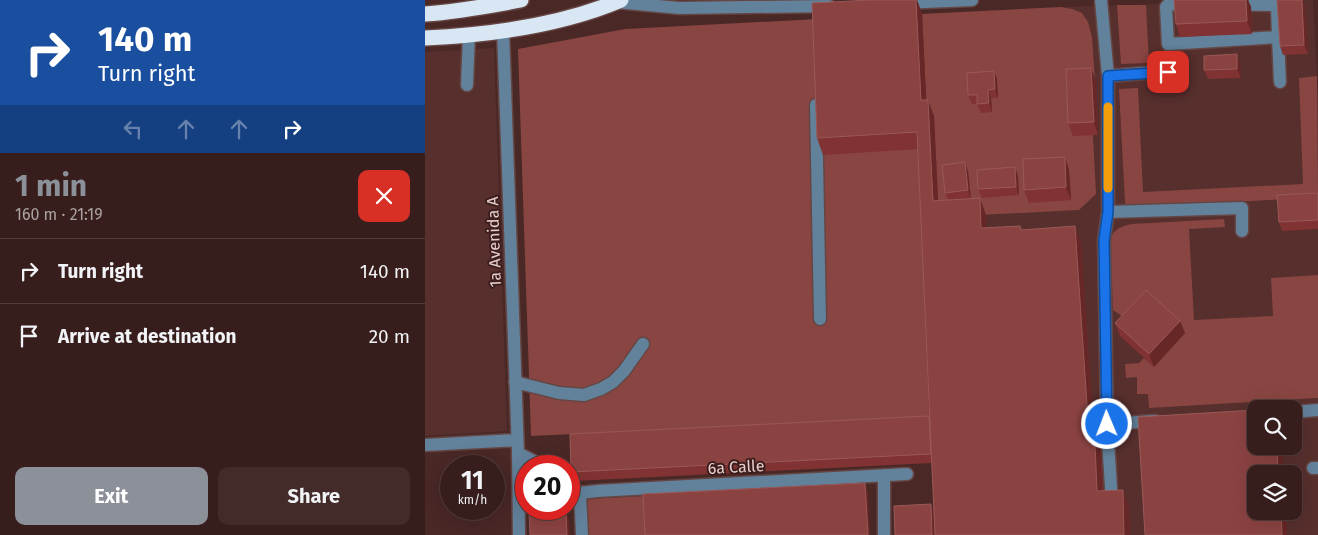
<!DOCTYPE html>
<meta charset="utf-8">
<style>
body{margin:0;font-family:"Fira Sans",sans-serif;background:#422b29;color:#f1f3f6;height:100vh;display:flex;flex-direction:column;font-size:19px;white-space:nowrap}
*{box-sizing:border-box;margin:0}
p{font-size:16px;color:#aaa2a3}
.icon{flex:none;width:28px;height:28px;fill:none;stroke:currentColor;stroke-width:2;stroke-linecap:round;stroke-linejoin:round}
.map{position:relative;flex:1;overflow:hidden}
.side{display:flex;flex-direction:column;background:#371e1c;width:425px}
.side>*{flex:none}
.hud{background:#1a4fa0;color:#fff;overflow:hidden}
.controls{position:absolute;left:822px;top:400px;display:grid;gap:10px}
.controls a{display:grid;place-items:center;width:55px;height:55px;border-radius:10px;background:#371e1c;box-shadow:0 5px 20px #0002,0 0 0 1px #513c3b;font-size:25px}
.speed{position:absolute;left:15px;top:455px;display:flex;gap:10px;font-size:25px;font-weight:700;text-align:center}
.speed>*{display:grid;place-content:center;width:65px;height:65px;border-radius:50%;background:#371e1c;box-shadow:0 5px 20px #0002,0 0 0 1px #513c3b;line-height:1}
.speed small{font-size:12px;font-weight:400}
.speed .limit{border:8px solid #d22;background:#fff;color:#111}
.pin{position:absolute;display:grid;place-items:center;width:42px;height:42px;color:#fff;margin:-21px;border-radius:10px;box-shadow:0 2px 8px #0006}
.me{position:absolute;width:55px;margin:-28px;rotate:359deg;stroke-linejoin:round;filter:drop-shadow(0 0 4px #0008)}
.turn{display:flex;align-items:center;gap:18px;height:105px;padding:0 15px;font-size:22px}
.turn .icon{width:65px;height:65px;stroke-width:2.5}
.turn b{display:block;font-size:35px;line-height:42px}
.lanes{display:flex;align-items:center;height:48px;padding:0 15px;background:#0003;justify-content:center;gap:25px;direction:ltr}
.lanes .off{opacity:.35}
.round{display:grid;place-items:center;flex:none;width:52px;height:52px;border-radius:10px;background:#422b29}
.overview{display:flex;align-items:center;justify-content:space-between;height:85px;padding:0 15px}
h1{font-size:30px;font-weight:700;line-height:38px;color:#8c9099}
.cta{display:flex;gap:10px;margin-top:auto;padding:10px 15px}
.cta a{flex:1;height:58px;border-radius:10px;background:#8c9099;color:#fff;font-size:20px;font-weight:700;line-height:58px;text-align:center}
.cta a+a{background:#422b29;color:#f1f3f6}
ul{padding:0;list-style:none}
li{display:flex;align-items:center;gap:15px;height:65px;padding:0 15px;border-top:1px solid #513c3b}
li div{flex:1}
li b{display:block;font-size:19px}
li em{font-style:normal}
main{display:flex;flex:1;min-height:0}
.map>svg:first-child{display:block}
.built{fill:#572f2d;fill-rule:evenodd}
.green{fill:#894542}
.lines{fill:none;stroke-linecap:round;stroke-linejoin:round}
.minor-casing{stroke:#654644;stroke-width:15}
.highway-casing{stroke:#654644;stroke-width:18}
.minor{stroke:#62819a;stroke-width:12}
.highway{stroke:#d8e7f3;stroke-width:15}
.wall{fill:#813232}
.shaded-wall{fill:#662726}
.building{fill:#8b4342;stroke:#995958}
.route-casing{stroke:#114b97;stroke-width:12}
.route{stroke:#1a73e8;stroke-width:9}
.slow{stroke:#f59e0b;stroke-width:9}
.labels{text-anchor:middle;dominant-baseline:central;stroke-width:4;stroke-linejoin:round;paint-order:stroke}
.street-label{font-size:16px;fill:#e5cfcd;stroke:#3e1e1d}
</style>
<main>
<section class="side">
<div class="hud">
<div class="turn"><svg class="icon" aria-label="right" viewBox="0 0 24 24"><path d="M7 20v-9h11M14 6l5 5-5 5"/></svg><div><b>140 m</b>Turn right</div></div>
<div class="lanes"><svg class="icon off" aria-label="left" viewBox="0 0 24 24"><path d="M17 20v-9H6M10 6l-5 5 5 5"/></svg><svg class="icon off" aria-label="ahead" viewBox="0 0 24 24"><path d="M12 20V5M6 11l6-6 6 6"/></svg><svg class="icon off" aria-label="ahead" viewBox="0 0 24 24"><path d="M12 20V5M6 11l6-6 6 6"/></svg><svg class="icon" aria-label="right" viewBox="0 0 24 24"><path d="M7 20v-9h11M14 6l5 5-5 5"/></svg></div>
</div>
<div class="overview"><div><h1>1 min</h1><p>160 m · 21:19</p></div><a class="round" style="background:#d93025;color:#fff"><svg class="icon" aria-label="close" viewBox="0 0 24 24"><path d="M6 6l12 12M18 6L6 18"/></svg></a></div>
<ul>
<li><svg class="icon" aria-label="right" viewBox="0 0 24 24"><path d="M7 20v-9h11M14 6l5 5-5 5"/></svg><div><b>Turn right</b></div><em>140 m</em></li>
<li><svg class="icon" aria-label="arrive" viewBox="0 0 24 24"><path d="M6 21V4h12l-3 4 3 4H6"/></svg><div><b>Arrive at destination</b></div><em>20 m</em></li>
</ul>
<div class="cta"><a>Exit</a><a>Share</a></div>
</section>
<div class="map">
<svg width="893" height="535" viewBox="0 0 893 535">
<rect width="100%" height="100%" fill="#492826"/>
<path class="built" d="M871 0H888L893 94V535H515L510 417 393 19 636 7ZM831 409H869V446H831ZM831 474H869V511H831Z
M69 48 82 431 0 436V52Z"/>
<path class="green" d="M692 5H721L724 63 696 64Z
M636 7 647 9 657 13 663 22 667 37 670 81 668 135 671 194 654 210 514 217 502 117 497 14Z
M393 19 498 149 510 417 106 436 93 49 200 29Z
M892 76 893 197 710 208 701 205 700 202 694 89 713 88 718 192 878 184 874 78Z
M799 219 800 227 764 229 769 320 848 316 846 278 893 275V398L724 408 723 394H712V377L701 378 700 364 714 363 719 358 729 367 707 323 688 310 685 243C686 230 696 226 707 224Z
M220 496 221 535H164L162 499Z"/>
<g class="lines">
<defs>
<path id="minor" d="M676 0 683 76V212L679 240 682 424 687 503
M191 2 254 8 404 6
M477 3 547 0
M744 4 850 5 852 7 853 37 743 44 741 7Z
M78 30 93 453 94 535
M853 37 855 82
M683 76 743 71
M42 85 44 34
M391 105 395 319
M683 212 817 208V231
M90 382 134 393 159 395 176 389 188 382 199 371 218 344
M869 412 893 410
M682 424 730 421
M0 445 92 440
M93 453 118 466
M888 468H893
M144 485 155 493 172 491 482 474
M155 493 157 535
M459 535V475"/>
<path id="highway" d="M0 14C32 12 64 6 96 0
M0 38C64 35 137 25 196 0"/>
</defs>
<use href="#minor" class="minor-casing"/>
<use href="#highway" class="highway-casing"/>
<use href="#minor" class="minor"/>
<use href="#highway" class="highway"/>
</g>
<path class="wall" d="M446 0H492L497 14 501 100 509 116 513 200H523L520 193 543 171 546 199 561 215V228L597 230 650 226 656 243 668 420 675 436 678 491 704 506 705 535H470L509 512 507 463 149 481 146 472 504 416 493 149 398 155 392 138Z
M749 0H823L826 7 827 34 755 37 751 24Z
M880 6 883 54 858 55 855 46Z
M815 63 816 78 783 79 779 70Z
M666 68 671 81 673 135 648 136 643 123Z
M572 79 573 98H566L567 112 556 113 552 104H547L543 95Z
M640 157 644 170 646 200 604 203 599 190Z
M593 176 594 195 557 198 553 189Z
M893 193V229L857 231 854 222Z
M690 323 760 333 729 367 695 336Z"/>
<path class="shaded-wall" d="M491 0H492L497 14 502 117 496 100Z
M821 0H823L826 7 827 34 822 21Z
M877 0H878L880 6 883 54 879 45Z
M812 54 815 63 816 78 812 69Z
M666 68 671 81 673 135 669 122Z
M569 71 572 79 573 98 570 89Z
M563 90 566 98 567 112 564 103Z
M503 100 509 116 514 217 508 201Z
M640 157 644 170 646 200 641 187Z
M540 162 543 171 546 199 543 190Z
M590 167 593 176 594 195 591 187Z
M555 198 561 215 562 244 556 228Z
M650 226 656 243 669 436 663 420Z
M755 321 760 333 729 367 724 354Z
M669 420 675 436 678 507 672 491Z
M852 446H857L858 474H853Z
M440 483 443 492 445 535H443Z
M698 490 704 506 705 535H699Z
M506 504 509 513 510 535H507Z
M141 510 144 519 145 535H142Z
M856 511H861L862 535H857Z"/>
<path class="building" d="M446 0H491L496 100H503L508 201 555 198 556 228 595 226 596 230 650 226 663 420H669L672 491 698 490 699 535H510L492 132 392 138 387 3Z
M749 0H821L822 21 751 24Z
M852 0H877L879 45 855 46Z
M812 54V69L779 70V56Z
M666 68 669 122 643 123 641 69Z
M569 71 570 89 563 90 564 103 552 104V95H543L542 73Z
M640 157 641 187 599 190 598 159Z
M540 162 543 190 520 193 517 165Z
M590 167 591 187 553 189 552 170Z
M893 193V220L854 222 852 195Z
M721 290 755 321 724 354 690 323Z
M831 410V446H852L853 474H831V511H856L857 535H720L713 417Z
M504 416 506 454 146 472 145 434Z
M440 483 443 535H220L218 494Z
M506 504 507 535H470L469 506Z
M141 510 142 535H105L104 512Z"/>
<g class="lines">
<defs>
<path id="route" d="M682 424 679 240 683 212V76L743 72"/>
</defs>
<use href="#route" class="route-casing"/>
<use href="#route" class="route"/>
<path class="slow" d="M683 107V188"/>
</g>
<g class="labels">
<g class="street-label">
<text transform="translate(69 242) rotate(-92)">1a Avenida A</text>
<text transform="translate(311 467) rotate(-3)">6a Calle</text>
</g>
</g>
</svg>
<div class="controls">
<a><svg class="icon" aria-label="search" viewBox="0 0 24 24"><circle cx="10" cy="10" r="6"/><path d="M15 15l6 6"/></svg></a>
<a><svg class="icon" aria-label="layers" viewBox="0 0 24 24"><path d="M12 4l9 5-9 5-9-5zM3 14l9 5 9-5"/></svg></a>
</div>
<div class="speed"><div>11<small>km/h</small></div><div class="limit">20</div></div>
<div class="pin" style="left:743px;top:72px;background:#d93025"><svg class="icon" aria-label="arrive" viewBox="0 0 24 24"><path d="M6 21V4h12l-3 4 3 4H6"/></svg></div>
<svg class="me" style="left:682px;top:424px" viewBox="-20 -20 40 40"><circle r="17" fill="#1a73e8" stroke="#fff" stroke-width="3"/><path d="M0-11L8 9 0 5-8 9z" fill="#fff"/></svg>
</div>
</main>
